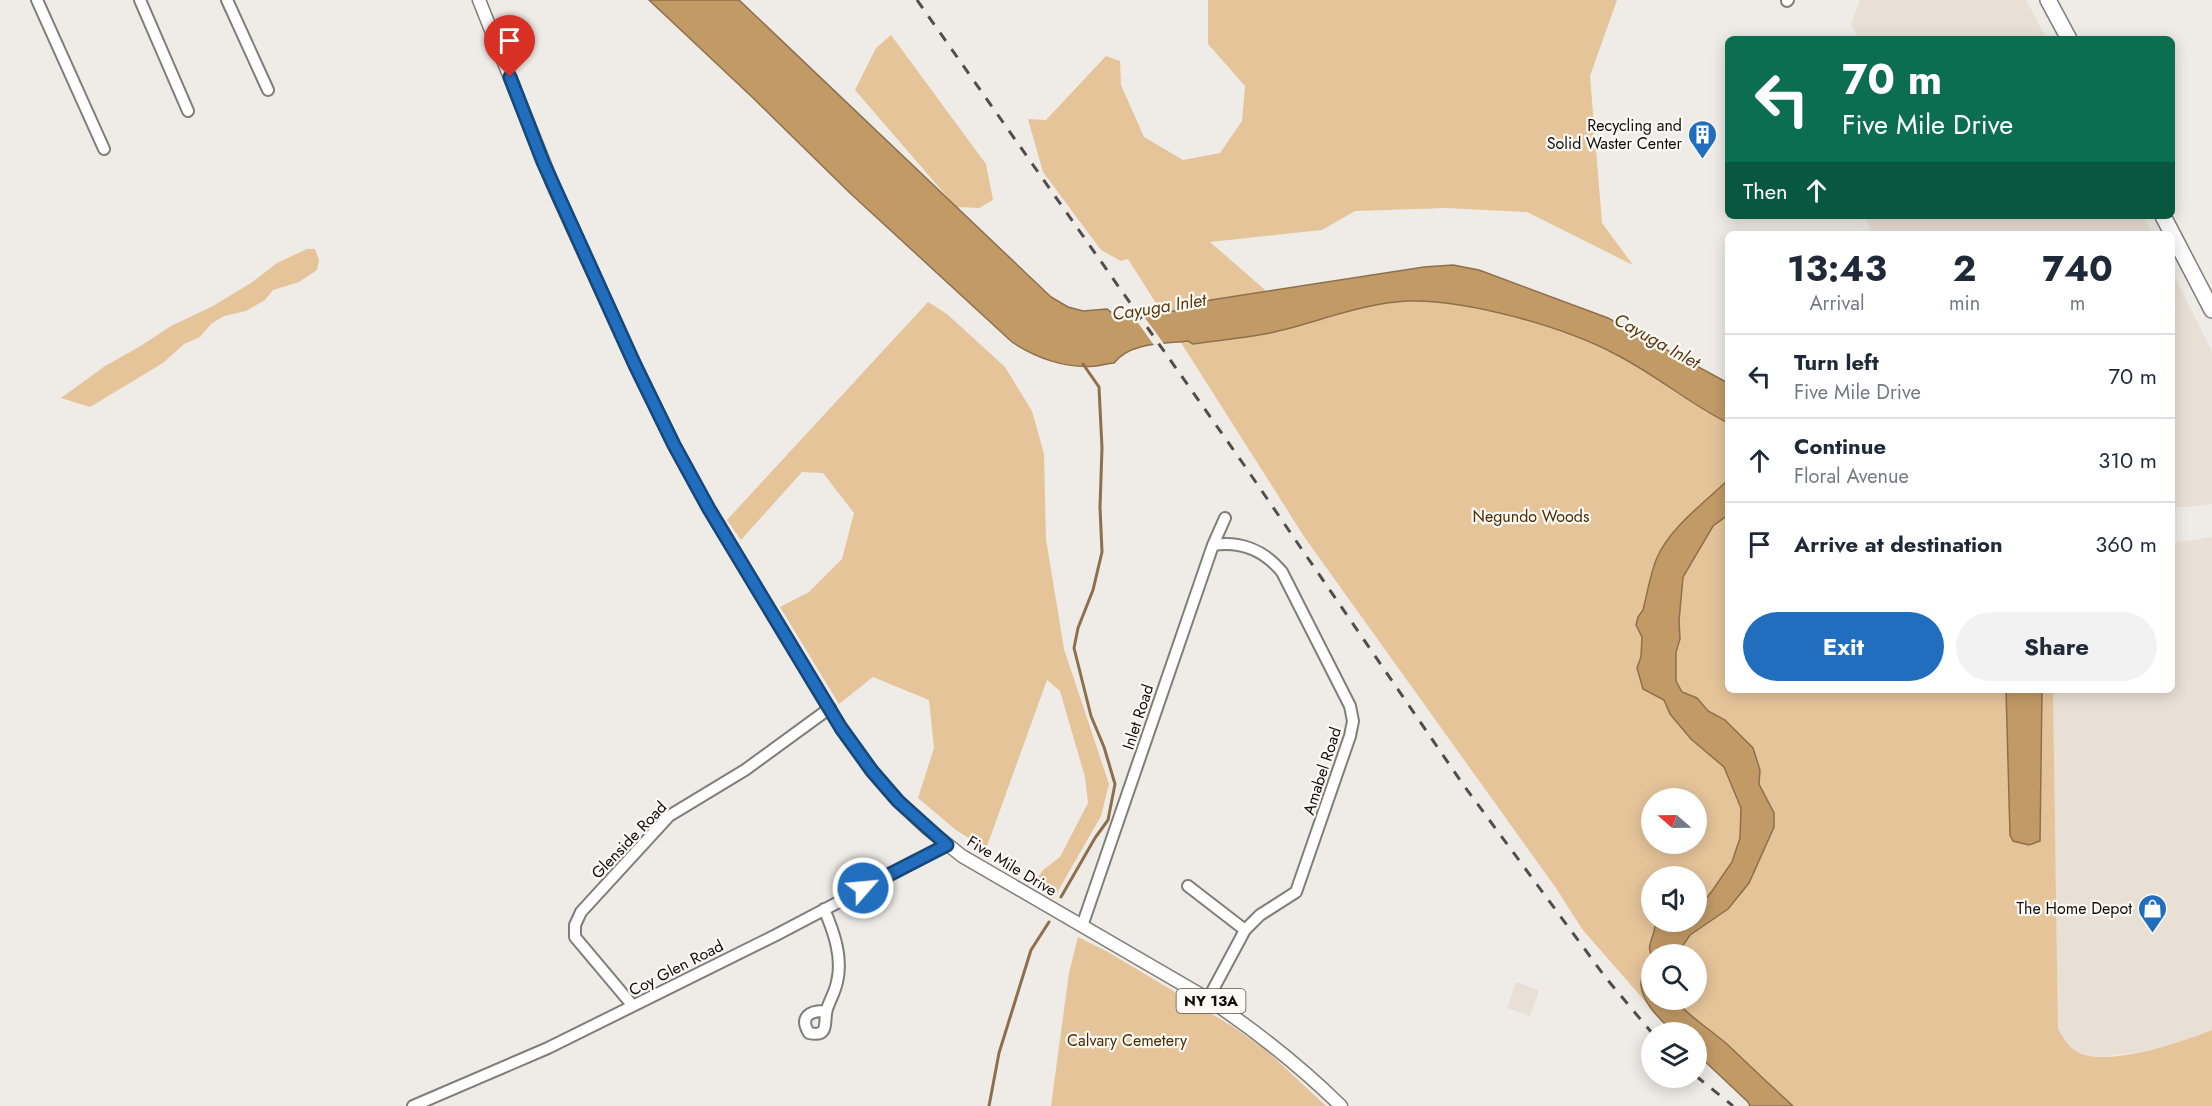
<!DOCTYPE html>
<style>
body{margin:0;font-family:Jost,sans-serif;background:#f2f2f3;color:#1f2937;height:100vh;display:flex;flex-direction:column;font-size:22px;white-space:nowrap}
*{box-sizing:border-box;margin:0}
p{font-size:20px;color:#747a83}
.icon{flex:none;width:33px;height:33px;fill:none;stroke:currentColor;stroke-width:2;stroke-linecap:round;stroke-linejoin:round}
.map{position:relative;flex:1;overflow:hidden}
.sheet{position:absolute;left:1725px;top:231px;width:450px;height:462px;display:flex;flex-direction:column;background:#fff;border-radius:9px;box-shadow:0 3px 15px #0003}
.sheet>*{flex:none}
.guide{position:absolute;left:1725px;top:36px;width:450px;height:183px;border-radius:9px;box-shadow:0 3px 15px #0003;background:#0b6e4f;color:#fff;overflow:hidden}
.needle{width:39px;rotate:290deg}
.controls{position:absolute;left:1641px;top:788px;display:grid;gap:12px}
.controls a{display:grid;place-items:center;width:66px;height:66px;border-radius:50%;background:#fff;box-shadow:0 3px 15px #0003;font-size:30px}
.pin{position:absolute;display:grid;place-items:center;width:51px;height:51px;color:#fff;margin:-62px -26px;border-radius:50% 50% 50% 0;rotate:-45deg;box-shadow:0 0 6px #0007}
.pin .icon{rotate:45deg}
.me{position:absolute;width:66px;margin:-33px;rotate:63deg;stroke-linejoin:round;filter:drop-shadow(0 0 4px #0008)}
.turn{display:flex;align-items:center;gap:21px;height:126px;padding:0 18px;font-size:27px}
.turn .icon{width:78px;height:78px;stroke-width:2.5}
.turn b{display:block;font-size:42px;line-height:51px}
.then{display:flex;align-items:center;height:57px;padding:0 18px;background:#0003;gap:12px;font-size:22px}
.eta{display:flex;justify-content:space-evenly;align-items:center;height:102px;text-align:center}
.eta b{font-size:36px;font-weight:700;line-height:42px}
.cta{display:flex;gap:12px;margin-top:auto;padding:12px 18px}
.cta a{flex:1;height:69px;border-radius:36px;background:#206ebd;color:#fff;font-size:24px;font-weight:700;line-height:69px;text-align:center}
.cta a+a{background:#f2f2f3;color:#1f2937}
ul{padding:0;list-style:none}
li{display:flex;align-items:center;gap:18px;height:84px;padding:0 18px;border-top:2px solid #e0e1e3}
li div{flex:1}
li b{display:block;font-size:22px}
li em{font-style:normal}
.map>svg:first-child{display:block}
.built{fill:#e9e0d5}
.green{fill:#e5c49a;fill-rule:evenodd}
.water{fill:#c29a66;stroke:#8d704b;stroke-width:1.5}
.pier{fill:#efebe7}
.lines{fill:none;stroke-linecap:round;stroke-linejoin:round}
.stream{stroke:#8d704b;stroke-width:3}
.minor-casing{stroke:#817d79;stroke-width:14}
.major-casing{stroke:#817d79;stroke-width:15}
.highway-casing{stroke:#817d79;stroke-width:18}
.minor{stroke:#fff;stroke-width:10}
.major{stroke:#fff;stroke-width:12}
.highway{stroke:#fff;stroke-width:15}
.rail{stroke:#504e4c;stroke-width:3;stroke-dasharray:10 10;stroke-linecap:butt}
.route-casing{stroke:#15487b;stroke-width:15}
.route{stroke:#206ebd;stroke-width:10}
.labels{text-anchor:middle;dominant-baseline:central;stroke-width:4.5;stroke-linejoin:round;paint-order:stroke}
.shield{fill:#fdf9f4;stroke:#575452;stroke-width:1.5}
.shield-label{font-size:15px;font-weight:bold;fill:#100e0d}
.poi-label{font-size:16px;fill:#100e0d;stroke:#fdf9f4;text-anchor:end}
.park-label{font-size:16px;fill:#492d01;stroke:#fdf9f4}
.street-label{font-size:16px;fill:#100e0d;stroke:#fdf9f4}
.water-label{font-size:18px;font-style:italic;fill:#563a10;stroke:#fdf9f4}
</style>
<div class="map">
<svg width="2212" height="1106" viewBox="0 0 2212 1106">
<rect width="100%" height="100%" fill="#efebe7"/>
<path class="built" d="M1860 0H2026L2047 39H1859L1851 24Z
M1864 216H2143L2153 234H1873Z
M2172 271 2212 351V504L2190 507H2172Z
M2212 537V1030L2183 1042 2140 1052 2098 1057 2076 1052 2065 1040 2058 1029 2053 690H2172V543Z
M1516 982 1539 990 1530 1016 1507 1008Z"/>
<path class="green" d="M1208 0H1617L1590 76 1602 223 1633 265 1527 212 1447 208 1355 211 1322 230 1210 242 1287 309 1390 288 1499 295 1728 404V690H2053L2058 1029C2063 1037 2068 1046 2076 1051 2103 1069 2183 1042 2212 1030V1106H1793C1771 1086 1749 1065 1728 1045 1710 1029 1689 1017 1674 999H1696V954H1652L1651 981 1645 998 1657 1015 1582 929 1556 888 1305 538 1128 259 1121 261 1101 250 1043 172 1028 119 1046 120 1106 56 1120 61 1121 85 1144 137 1183 160 1220 153 1242 121 1245 86 1208 44ZM1652 798H1696V843H1652ZM1652 876H1696V921H1652Z
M891 35 986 164 993 200 979 208 956 207 855 90 876 48Z
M307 249H315L319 260 317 270 299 282 273 290 265 300 246 311 224 316 211 324 200 337 184 344 163 363 90 407 61 398 105 366 139 347 171 326 213 306 251 283 277 263Z
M928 302 947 314 1005 367 1032 411 1044 454 1046 539 1064 649 1109 784 1101 816 1054 898 1032 886 1043 870 1060 857 1088 803 1085 777 1060 691 1047 680 986 849 956 830 918 798 934 748 929 700 873 677 839 704 780 607 809 592 842 559 854 513 823 473 802 472 741 540 727 520Z
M1078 937 1108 952 1232 1026 1266 1050 1326 1106H1051L1069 973Z"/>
<path class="water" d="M649 0H739L1051 297 1068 307 1083 311 1107 309 1116 316H1132L1183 310 1198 302 1424 267 1453 265 1479 270 1608 318 1728 383V423C1688 403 1655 374 1615 354 1564 327 1466 299 1408 301 1362 303 1316 323 1270 333 1245 338 1219 340 1193 344L1188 341C1164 344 1130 342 1114 363 1107 363 1102 366 1096 366 1066 369 1036 358 1012 342L850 193 751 96Z
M1728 480V515L1713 526 1683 577 1679 621 1680 639 1676 652V681L1682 692 1697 698 1708 711 1725 720 1753 748 1760 770 1759 784 1774 813V827L1749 883 1728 909 1690 935 1677 954H1651C1646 945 1656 934 1655 923L1660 921 1664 925 1673 922 1682 924 1687 921H1696L1697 910 1712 891 1732 862 1740 838 1741 808 1724 767 1691 739 1670 714 1664 700 1643 689 1637 668 1641 657 1642 637 1636 625 1638 617 1643 610C1647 594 1650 576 1656 560 1669 528 1704 503 1728 480Z
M2006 690H2042L2040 841 2029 845 2013 841 2010 835Z
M1651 958 1652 999H1674C1689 1017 1710 1029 1728 1045 1749 1065 1771 1086 1793 1106H1750L1748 1102 1697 1054 1696 1032H1673C1661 1020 1642 1003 1641 985 1640 976 1648 966 1651 958Z"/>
<path class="pier" d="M1142 314 1154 330 1166 347 1156 348 1133 316Z"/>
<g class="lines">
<path class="stream" d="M1061 897 1095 838 1108 820 1115 784 1104 747 1091 716 1074 648 1078 628 1093 590 1102 552 1100 507 1102 448 1099 387 1083 364
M989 1106 999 1053 1031 950 1049 922"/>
<defs>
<path id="minor" d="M37 0 104 149
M140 0 188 111
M227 0 268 90
M1787 1 1788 0
M1188 886 1245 930
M824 909C834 932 843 958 837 982 835 992 830 1000 827 1009 823 1020 831 1038 809 1033 799 1017 810 1010 826 1011
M1082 926 1213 545 1225 518
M1208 999 1245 930 1260 915 1296 892 1350 736 1353 721 1350 706 1282 572C1264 550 1240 541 1213 545
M633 1006 575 937V925L581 912 669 816 745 770 830 708
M413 1106 548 1048 776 935 947 845"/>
<path id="major" d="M479 0 553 185 635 365 674 445 709 509 841 728 872 771 898 801 928 829 962 856 1208 999C1256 1031 1300 1066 1341 1106"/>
<path id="highway" d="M2048 0 2069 39
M2163 216 2212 310"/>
</defs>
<use href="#minor" class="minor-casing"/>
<use href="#major" class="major-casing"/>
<use href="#highway" class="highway-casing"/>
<use href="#minor" class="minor"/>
<use href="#major" class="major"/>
<use href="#highway" class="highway"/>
<path class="rail" d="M917 0 1242 462 1462 783 1606 978 1652 1033
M1696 1076 1733 1106"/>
</g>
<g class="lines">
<defs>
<path id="route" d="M510 77 543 162 635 365 674 445 709 509 841 728 872 771 898 801 947 845 863 888"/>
</defs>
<use href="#route" class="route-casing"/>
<use href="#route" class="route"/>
</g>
<defs>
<symbol id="building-pin" viewBox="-11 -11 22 30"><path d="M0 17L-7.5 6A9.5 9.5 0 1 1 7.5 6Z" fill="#206ebd" stroke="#fdf9f4"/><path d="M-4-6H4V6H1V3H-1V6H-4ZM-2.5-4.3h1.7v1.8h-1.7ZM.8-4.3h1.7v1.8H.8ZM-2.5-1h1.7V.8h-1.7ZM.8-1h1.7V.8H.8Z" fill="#fff"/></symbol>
<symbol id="shop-pin" viewBox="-11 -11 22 30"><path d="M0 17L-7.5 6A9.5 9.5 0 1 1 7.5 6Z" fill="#206ebd" stroke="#fdf9f4"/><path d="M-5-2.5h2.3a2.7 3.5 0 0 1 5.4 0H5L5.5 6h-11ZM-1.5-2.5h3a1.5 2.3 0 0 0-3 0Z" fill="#fff"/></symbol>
</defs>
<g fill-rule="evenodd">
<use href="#building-pin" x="1686" y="118" width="33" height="45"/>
<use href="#shop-pin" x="2136" y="892" width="33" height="45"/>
</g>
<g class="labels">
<rect class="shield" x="1176.5" y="989" width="69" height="24" rx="4.5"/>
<g class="shield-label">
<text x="1211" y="1001">NY 13A</text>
</g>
<g class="poi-label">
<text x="1682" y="125">Recycling and<tspan x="1682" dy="18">Solid Waster Center</tspan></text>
<text x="2132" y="908">The Home Depot</text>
</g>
<g class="park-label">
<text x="1531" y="516">Negundo Woods</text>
<text x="1127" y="1040">Calvary Cemetery</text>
</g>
<g class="street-label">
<text transform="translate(1138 717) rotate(-72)">Inlet Road</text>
<text transform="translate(1322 771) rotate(-72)">Amabel Road</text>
<text transform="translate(629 840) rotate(-46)">Glenside Road</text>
<text transform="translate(1012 866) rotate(31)">Five Mile Drive</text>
<text transform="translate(676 968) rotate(-27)">Coy Glen Road</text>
</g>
<g class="water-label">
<text transform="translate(1159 307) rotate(-9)">Cayuga Inlet</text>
<text transform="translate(1657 341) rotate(29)">Cayuga Inlet</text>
</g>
</g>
</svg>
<div class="controls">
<a><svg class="needle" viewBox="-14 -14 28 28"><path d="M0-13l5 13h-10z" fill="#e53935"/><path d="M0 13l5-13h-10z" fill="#747a83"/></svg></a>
<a><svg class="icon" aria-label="sound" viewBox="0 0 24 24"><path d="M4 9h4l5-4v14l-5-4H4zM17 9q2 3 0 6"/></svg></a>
<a><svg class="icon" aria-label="search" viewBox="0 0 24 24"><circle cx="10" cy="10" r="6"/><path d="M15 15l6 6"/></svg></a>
<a><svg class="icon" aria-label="layers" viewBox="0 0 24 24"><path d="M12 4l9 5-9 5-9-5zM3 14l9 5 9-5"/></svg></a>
</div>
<div class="pin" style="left:510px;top:77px;background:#d93025"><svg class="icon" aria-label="arrive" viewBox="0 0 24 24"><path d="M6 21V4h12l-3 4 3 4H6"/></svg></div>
<svg class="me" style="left:863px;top:888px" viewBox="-20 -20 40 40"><circle r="17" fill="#206ebd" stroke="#fff" stroke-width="3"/><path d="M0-11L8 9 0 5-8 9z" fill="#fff"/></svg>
<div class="guide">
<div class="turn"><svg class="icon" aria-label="left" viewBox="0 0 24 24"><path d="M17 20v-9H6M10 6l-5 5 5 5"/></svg><div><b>70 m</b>Five Mile Drive</div></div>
<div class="then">Then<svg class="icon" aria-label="ahead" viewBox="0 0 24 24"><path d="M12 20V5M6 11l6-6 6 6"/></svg></div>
</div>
<section class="sheet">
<div class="eta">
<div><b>13:43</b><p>Arrival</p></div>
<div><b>2</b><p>min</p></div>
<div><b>740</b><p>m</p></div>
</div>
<ul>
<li><svg class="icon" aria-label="left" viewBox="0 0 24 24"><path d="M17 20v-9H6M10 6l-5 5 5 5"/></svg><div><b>Turn left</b><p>Five Mile Drive</p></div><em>70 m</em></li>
<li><svg class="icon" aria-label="ahead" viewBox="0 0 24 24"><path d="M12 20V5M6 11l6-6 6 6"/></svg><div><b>Continue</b><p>Floral Avenue</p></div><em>310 m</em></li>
<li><svg class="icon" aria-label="arrive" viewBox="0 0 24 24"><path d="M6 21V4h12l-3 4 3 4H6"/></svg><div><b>Arrive at destination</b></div><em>360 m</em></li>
</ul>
<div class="cta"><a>Exit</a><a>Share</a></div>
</section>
</div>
